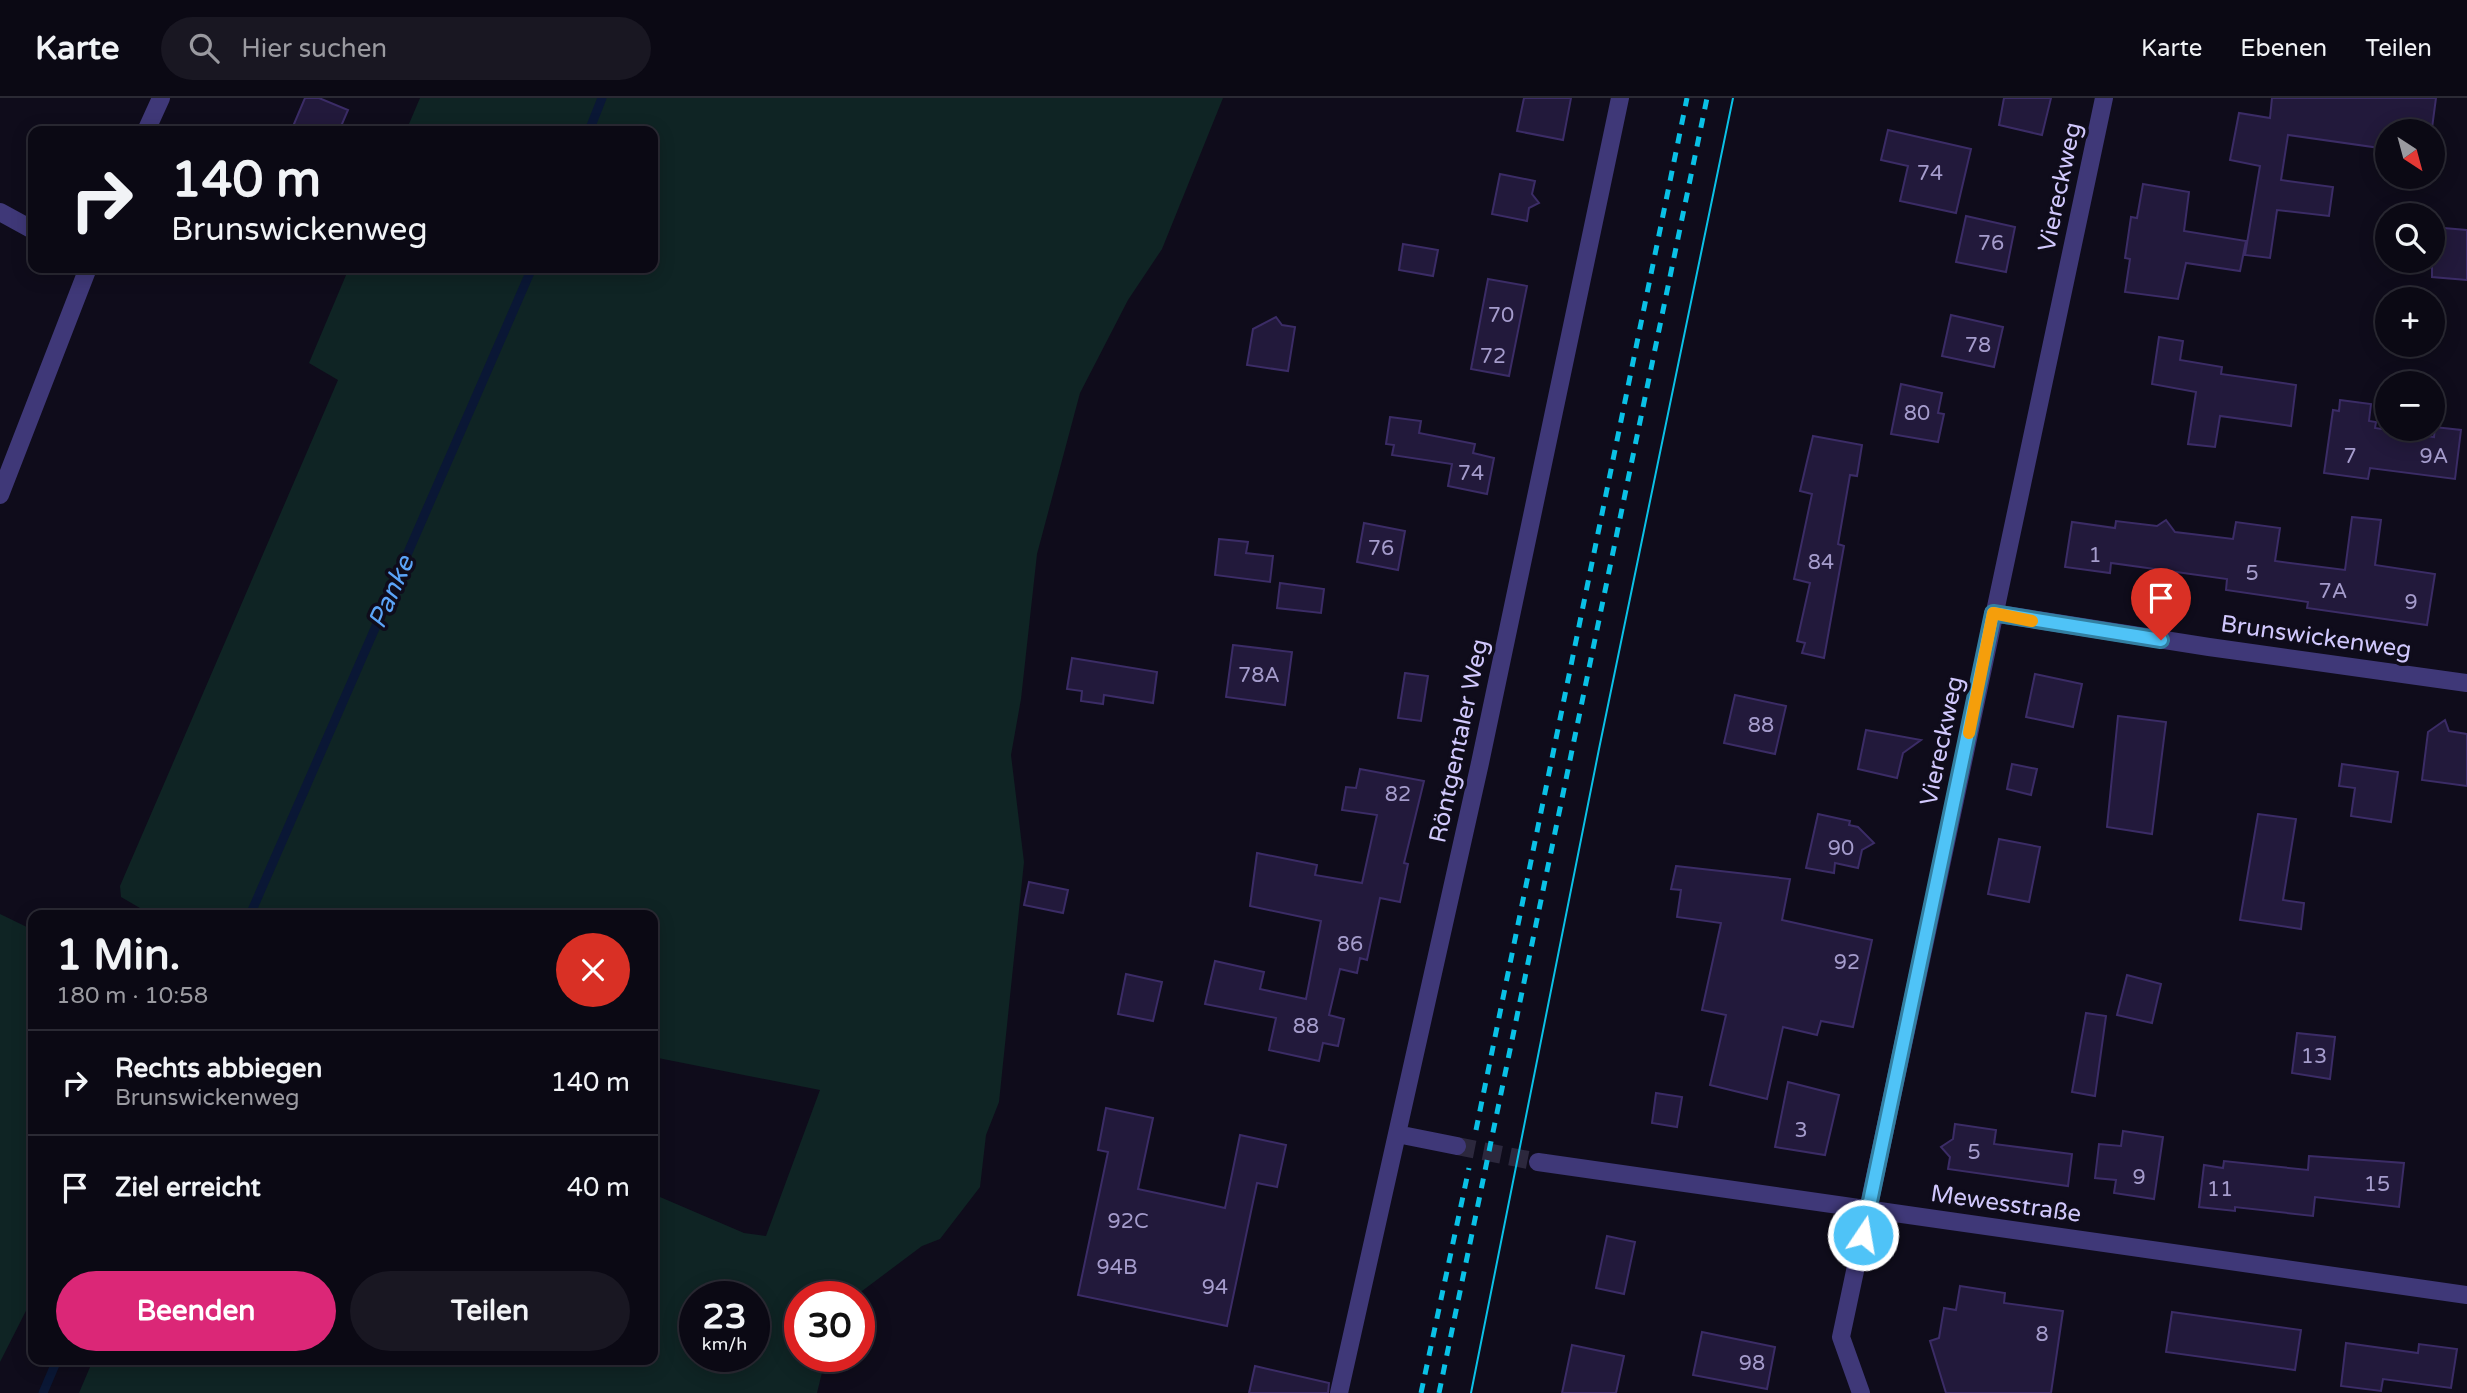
<!DOCTYPE html>
<html lang="de">
<meta charset="utf-8">
<style>
body{margin:0;font-family:"Varela Round",sans-serif;background:#191722;color:#f1f3f6;height:100vh;display:flex;flex-direction:column;font-size:26px;white-space:nowrap}
*{box-sizing:border-box;margin:0}
p{font-size:23px;color:#9a9aa0}
.icon{flex:none;width:38px;height:38px;fill:none;stroke:currentColor;stroke-width:2;stroke-linecap:round;stroke-linejoin:round}
.map{position:relative;flex:1;overflow:hidden}
.panel{position:absolute;left:28px;top:812px;width:630px;height:455px;display:flex;flex-direction:column;background:#0b0914;border-radius:14px;box-shadow:0 4px 18px #0003,0 0 0 2px #2b2a34}
.panel>*{flex:none}
.top-card{position:absolute;left:28px;top:28px;width:630px;height:147px;border-radius:14px;box-shadow:0 4px 18px #0003,0 0 0 2px #2b2a34;background:#0b0914;color:#f1f3f6;overflow:hidden}
.needle{width:46px;rotate:144deg}
.buttons{position:absolute;left:2375px;top:21px;display:grid;gap:14px}
.buttons a{display:grid;place-items:center;width:70px;height:70px;border-radius:50%;background:#0b0914;box-shadow:0 4px 18px #0003,0 0 0 2px #2b2a34;font-size:35px}
.speed{position:absolute;left:679px;top:1183px;display:flex;gap:14px;font-size:35px;font-weight:700;text-align:center}
.speed>*{display:grid;place-content:center;width:91px;height:91px;border-radius:50%;background:#0b0914;box-shadow:0 4px 18px #0003,0 0 0 2px #2b2a34;line-height:1}
.speed small{font-size:18px;font-weight:400}
.speed .limit{border:10px solid #d22;background:#fff;color:#111}
.pin{position:absolute;display:grid;place-items:center;width:60px;height:60px;color:#fff;margin:-72px -30px;border-radius:50% 50% 50% 0;rotate:-45deg;box-shadow:0 0 7px #0007}
.pin .icon{rotate:45deg}
.me{position:absolute;width:77px;margin:-38px;rotate:12deg;stroke-linejoin:round;filter:drop-shadow(0 0 5px #0008)}
.turn{display:flex;align-items:center;gap:24px;height:147px;padding:0 28px;font-size:32px}
.turn .icon{width:91px;height:91px;stroke-width:2.5}
.turn b{display:block;font-size:49px;line-height:60px}
.round{display:grid;place-items:center;flex:none;width:74px;height:74px;border-radius:37px;background:#191722}
.summary{display:flex;align-items:center;justify-content:space-between;height:119px;padding:0 28px}
h1{font-size:42px;font-weight:800;line-height:52px}
.primary-button{display:flex;gap:14px;margin-top:auto;padding:14px 28px}
.primary-button a{flex:1;height:80px;border-radius:42px;background:#db2777;color:#fff;font-size:28px;font-weight:800;line-height:80px;text-align:center}
.primary-button a+a{background:#191722;color:#f1f3f6}
ul{padding:0;list-style:none}
li{display:flex;align-items:center;gap:21px;height:105px;padding:0 28px;border-top:2px solid #2b2a34}
li div{flex:1}
li b{display:block;font-size:26px}
li em{font-style:normal}
header{display:flex;align-items:center;gap:42px;box-sizing:border-box;height:98px;padding:0 35px;background:#0b0914;border-bottom:2px solid #2b2a34}
header strong{font-size:33px}
nav{display:flex;gap:38px;margin-inline-start:auto;font-size:24px}
.search{width:490px;height:63px;background:#191722;display:flex;align-items:center;gap:18px;box-sizing:border-box;padding:0 24px;border-radius:38px;color:#9a9aa0;font-size:26px}
.map>svg:first-child{display:block}
.green{fill:#0f2424;fill-rule:evenodd}
.lines{fill:none;stroke-linecap:round;stroke-linejoin:round}
.stream{stroke:#0a1735;stroke-width:9}
.building{fill:#22193b;stroke:#3b2c66;stroke-width:2}
.minor-tunnel{stroke:#2c283d;stroke-width:18;stroke-dasharray:18 9;stroke-linecap:butt}
.minor{stroke:#3f3878;stroke-width:18}
.tram{stroke:#0ac1e6;stroke-width:2}
.rail{stroke:#0ac1e6;stroke-width:5;stroke-dasharray:10 9;stroke-linecap:butt}
.route-casing{stroke:#337fa1;stroke-width:18}
.route{stroke:#4fc3f7;stroke-width:12}
.slow{stroke:#f59e0b;stroke-width:12}
.labels{text-anchor:middle;dominant-baseline:central;stroke-width:7;stroke-linejoin:round;paint-order:stroke}
.number-label{font-size:21px;fill:#a59ccc}
.street-label{font-size:24px;fill:#d1c8fd;stroke:#0f0c1b}
.water-label{font-size:26px;font-style:italic;fill:#5ba4f8;stroke:#0f0c1b}
</style>
<header>
<strong>Karte</strong>
<div class="search"><svg class="icon" aria-label="search" viewBox="0 0 24 24"><circle cx="10" cy="10" r="6"/><path d="M15 15l6 6"/></svg>Hier suchen</div>
<nav><a>Karte</a><a>Ebenen</a><a>Teilen</a></nav>
</header>
<div class="map">
<svg width="2467" height="1295" viewBox="0 0 2467 1295">
<rect width="100%" height="100%" fill="#0f0c1b"/>
<path class="green" d="M420 0H1223L1162 151 1128 202 1080 295 1037 456 1021 601 1011 657 1024 764 999 1004 986 1037 980 1089 940 1141 922 1148 854 1199H800V1258H826L817 1295H79L93 1262H653V1096L744 1135 766 1138 820 992 653 959V817H152L121 799 120 788 338 282 309 265 349 170H653V33H406ZM695 1199H754V1258H695Z
M0 816 33 832V1199L0 1264Z"/>
<g class="lines">
<path class="stream" d="M589 33 602 0
M250 817 532 170
M43 1295 57 1262"/>
</g>
<path class="building" d="M305 0H319L348 12 339 33H291Z
M1524 0H1571L1563 42 1517 33Z
M2004 0H2051L2042 37 1999 27Z
M2272 0H2436L2432 30 2412 27V33H2387V51L2288 37 2281 82 2333 89 2329 118 2277 112 2270 160 2245 157 2260 68 2230 62 2239 15 2270 20Z
M1888 32 1971 51 1956 115 1900 103 1908 68 1881 62Z
M1500 76 1535 83 1532 96 1539 105 1529 110 1527 123 1492 116Z
M2143 86 2189 94 2184 133 2246 143 2240 173 2186 165 2178 201 2125 194 2130 161 2125 160 2131 119 2137 120Z
M1966 118 2015 129 2006 174 1956 164Z
M2432 129 2467 132V182L2432 179Z
M1403 146 1438 152 1433 178 1399 172Z
M1488 181 1527 188 1509 278 1471 271Z
M1951 217 2003 229 1994 269 1942 258Z
M1276 219 1282 227 1295 229 1288 273 1247 267 1253 231Z
M2159 239 2183 243 2180 262 2222 269 2221 276 2296 287 2291 328 2220 318 2215 349 2188 346 2196 294 2152 286Z
M1901 286 1942 295 1938 315 1944 316 1938 344 1891 336Z
M2340 302 2371 306 2369 323 2376 324 2375 330 2434 339 2435 329 2461 332 2455 381 2370 370 2368 381 2324 375 2333 312 2339 313Z
M1390 319 1421 323 1419 335 1475 346 1473 355 1494 360 1487 396 1448 388 1452 366 1392 357 1394 347 1386 346Z
M1813 338 1862 347 1857 378 1850 377 1838 446 1844 448 1824 560 1802 555 1805 545 1797 543 1810 485 1794 481 1812 396 1800 393Z
M2352 419 2381 422 2375 467 2435 476 2427 527 2307 510 2308 504 2226 492 2227 481 2111 465 2110 475 2065 469 2072 424 2115 430 2116 423 2157 428 2166 422 2175 434 2233 441 2236 424 2280 430 2275 463 2345 472Z
M1364 425 1405 433 1398 472 1357 464Z
M1219 441 1248 444 1246 455 1273 458 1270 484 1215 477Z
M1280 485 1324 491 1321 515 1277 510Z
M1233 547 1292 554 1285 607 1226 599Z
M1072 560 1157 574 1153 605 1104 597 1103 606 1081 603 1082 593 1067 591Z
M1405 575 1428 578 1421 623 1398 620Z
M2035 576 2082 586 2073 629 2026 619Z
M1735 597 1786 608 1775 656 1724 645Z
M2118 618 2166 624 2152 736 2107 729Z
M2445 622 2449 633 2467 636V688L2422 682 2428 634Z
M1866 632 1921 642 1903 655 1897 680 1858 671Z
M2012 666 2037 671 2031 697 2007 691Z
M2342 666 2398 674 2391 724 2351 718 2355 690 2339 688Z
M1360 671 1424 683 1404 765 1408 766 1400 804 1380 800 1367 862 1360 860 1357 875 1340 871 1329 917 1344 921 1338 948 1323 945 1319 963 1269 952 1276 920 1205 906 1215 863 1264 874 1260 891 1306 901 1321 823 1250 808 1257 755 1317 767 1315 777 1362 785 1377 717 1342 712 1346 689 1356 690Z
M1818 716 1850 723 1849 727 1858 729 1874 745 1862 752 1858 770 1835 765 1834 775 1806 770Z
M2258 716 2296 721 2283 802 2304 805 2301 831 2240 822Z
M1999 741 2040 749 2029 804 1988 796Z
M1676 768 1790 781 1782 822 1872 842 1853 929 1821 923 1817 937 1783 929 1767 1001 1710 987 1726 917 1702 912 1721 825 1677 819 1681 792 1671 791Z
M1029 784 1068 792 1063 815 1024 807Z
M1126 876 1162 884 1153 923 1118 916Z
M2127 877 2161 886 2152 925 2117 917Z
M2086 915 2106 918 2095 998 2072 994Z
M2297 935 2335 939 2330 981 2292 975Z
M1788 984 1839 997 1825 1057 1775 1049Z
M1656 995 1682 999 1677 1029 1652 1025Z
M1106 1010 1153 1020 1138 1091 1198 1104 1225 1110 1240 1037 1286 1047 1277 1089 1257 1085 1227 1228 1078 1197 1108 1054 1098 1052Z
M1955 1026 1996 1032 1994 1046 2072 1056 2068 1088 1948 1071 1950 1059 1941 1049 1953 1041Z
M2123 1033 2163 1039 2154 1101 2114 1095 2116 1082 2095 1080 2099 1046 2121 1048Z
M2309 1058 2404 1065 2399 1109 2315 1099 2313 1118 2235 1109V1113L2199 1109 2204 1067 2223 1070 2224 1063 2308 1072Z
M1607 1138 1635 1144 1624 1196 1596 1190Z
M1960 1188 2005 1195 2004 1205 2063 1213 2051 1295H1946L1930 1243 1939 1240 1944 1210 1956 1212Z
M2172 1214 2301 1232 2295 1272 2166 1254Z
M1702 1234 1775 1249 1767 1291 1693 1277Z
M2346 1245 2418 1255 2419 1246 2457 1251 2451 1290 2383 1281 2381 1293 2341 1288Z
M1572 1247 1624 1258 1616 1295H1562Z
M1255 1268 1329 1285 1328 1295H1249Z"/>
<g class="lines">
<path class="minor-tunnel" d="M1457 1048 1538 1064"/>
<path class="minor" d="M146 33 161 0
M0 114 33 132
M0 397 88 170
M1993 515 2209 549 2467 585
M1397 1036 1457 1048
M1538 1064 2467 1197
M1339 1295 1480 665 1620 0
M1861 1295 1841 1239 2104 0"/>
<path class="tram" d="M1471 1295 1599 651 1733 0"/>
<path class="rail" d="M1476 1032 1687 0
M1421 1295 1469 1070
M1439 1295 1707 0"/>
</g>
<g class="lines">
<defs>
<path id="route" d="M1863 1137 1993 515 2161 542"/>
</defs>
<use href="#route" class="route-casing"/>
<use href="#route" class="route"/>
<path class="slow" d="M1969 635 1993 515 2032 523"/>
</g>
<g class="labels">
<g class="number-label">
<text x="1930" y="75">74</text>
<text x="1991" y="145">76</text>
<text x="1501" y="217">70</text>
<text x="1978" y="247">78</text>
<text x="1493" y="258">72</text>
<text x="1917" y="315">80</text>
<text x="2350" y="358">7</text>
<text x="2434" y="358">9A</text>
<text x="1471" y="375">74</text>
<text x="1381" y="450">76</text>
<text x="2095" y="457">1</text>
<text x="1821" y="464">84</text>
<text x="2252" y="475">5</text>
<text x="2333" y="493">7A</text>
<text x="2411" y="504">9</text>
<text x="1259" y="577">78A</text>
<text x="1761" y="627">88</text>
<text x="1398" y="696">82</text>
<text x="1841" y="750">90</text>
<text x="1350" y="846">86</text>
<text x="1847" y="864">92</text>
<text x="1306" y="928">88</text>
<text x="2314" y="958">13</text>
<text x="1801" y="1032">3</text>
<text x="1974" y="1054">5</text>
<text x="2139" y="1079">9</text>
<text x="2377" y="1086">15</text>
<text x="2220" y="1091">11</text>
<text x="1128" y="1123">92C</text>
<text x="1117" y="1169">94B</text>
<text x="1215" y="1189">94</text>
<text x="2042" y="1236">8</text>
<text x="1752" y="1265">98</text>
</g>
<g class="street-label">
<text transform="translate(2060 89) rotate(-78)">Viereckweg</text>
<text transform="translate(2316 539) rotate(8)">Brunswickenweg</text>
<text transform="translate(1459 643) rotate(-78)">Röntgentaler Weg</text>
<text transform="translate(1942 643) rotate(-78)">Viereckweg</text>
<text transform="translate(2006 1106) rotate(8)">Mewesstraße</text>
</g>
<g class="water-label">
<text transform="translate(391 494) rotate(-66)">Panke</text>
</g>
</g>
</svg>
<div class="buttons">
<a><svg class="needle" viewBox="-14 -14 28 28"><path d="M0-13l5 13h-10z" fill="#e53935"/><path d="M0 13l5-13h-10z" fill="#9a9aa0"/></svg></a>
<a><svg class="icon" aria-label="search" viewBox="0 0 24 24"><circle cx="10" cy="10" r="6"/><path d="M15 15l6 6"/></svg></a>
<a>+</a>
<a>−</a>
</div>
<div class="speed"><div>23<small>km/h</small></div><div class="limit">30</div></div>
<div class="pin" style="left:2161px;top:542px;background:#d93025"><svg class="icon" aria-label="arrive" viewBox="0 0 24 24"><path d="M6 21V4h12l-3 4 3 4H6"/></svg></div>
<svg class="me" style="left:1863px;top:1137px" viewBox="-20 -20 40 40"><circle r="17" fill="#4fc3f7" stroke="#fff" stroke-width="3"/><path d="M0-11L8 9 0 5-8 9z" fill="#fff"/></svg>
<div class="top-card">
<div class="turn"><svg class="icon" aria-label="right" viewBox="0 0 24 24"><path d="M7 20v-9h11M14 6l5 5-5 5"/></svg><div><b>140 m</b>Brunswickenweg</div></div>
</div>
<section class="panel">
<div class="summary"><div><h1>1 Min.</h1><p>180 m · 10:58</p></div><a class="round" style="background:#d93025;color:#fff"><svg class="icon" aria-label="close" viewBox="0 0 24 24"><path d="M6 6l12 12M18 6L6 18"/></svg></a></div>
<ul>
<li><svg class="icon" aria-label="right" viewBox="0 0 24 24"><path d="M7 20v-9h11M14 6l5 5-5 5"/></svg><div><b>Rechts abbiegen</b><p>Brunswickenweg</p></div><em>140 m</em></li>
<li><svg class="icon" aria-label="arrive" viewBox="0 0 24 24"><path d="M6 21V4h12l-3 4 3 4H6"/></svg><div><b>Ziel erreicht</b></div><em>40 m</em></li>
</ul>
<div class="primary-button"><a>Beenden</a><a>Teilen</a></div>
</section>
</div>
